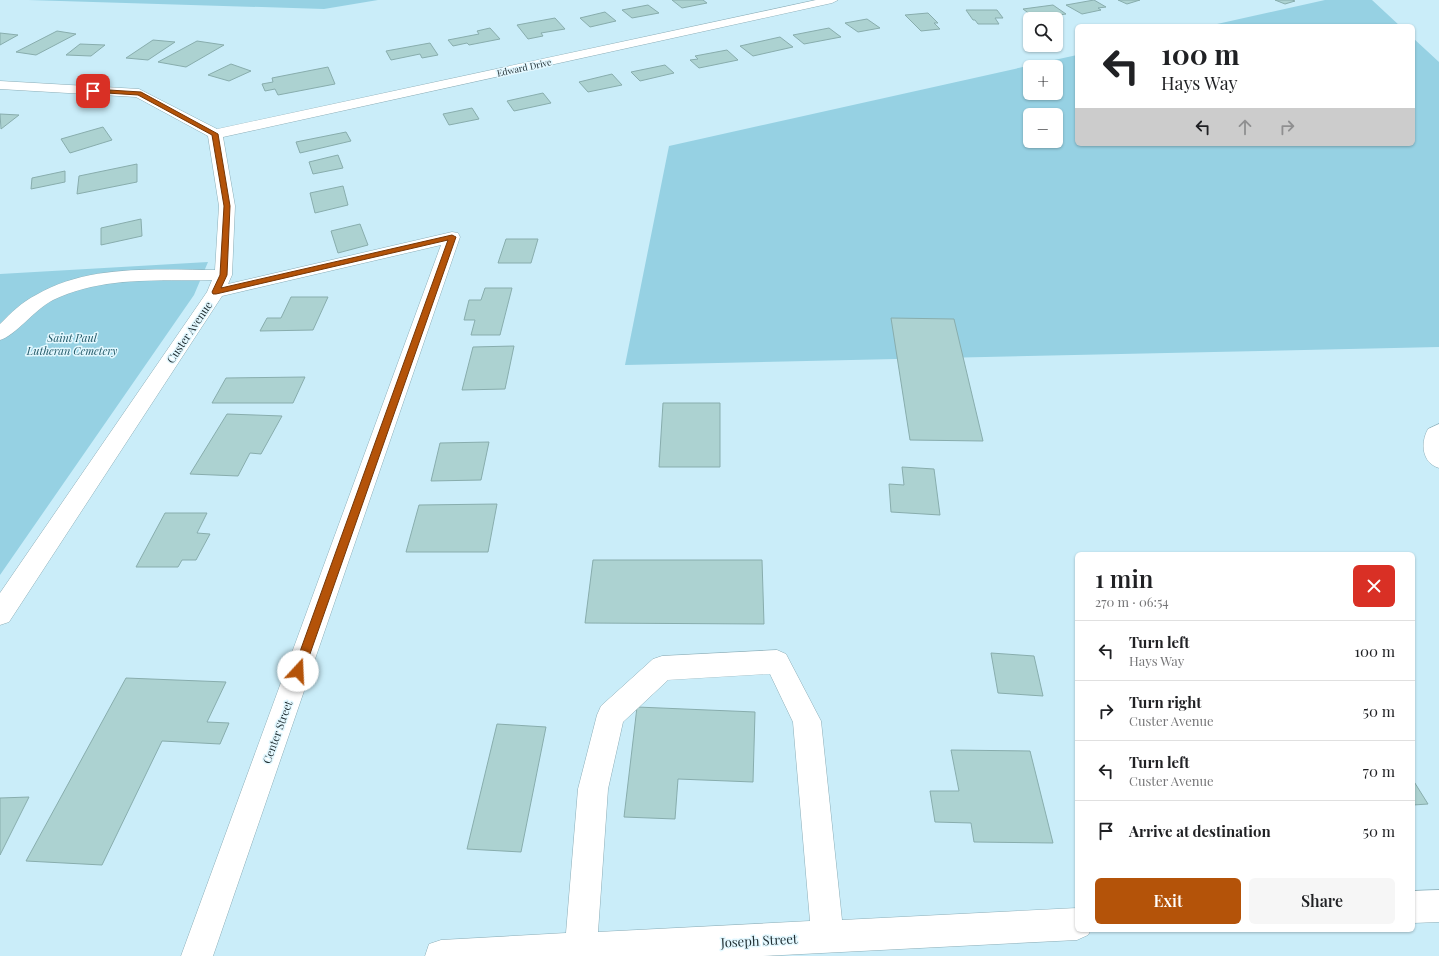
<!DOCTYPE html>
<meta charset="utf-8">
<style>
body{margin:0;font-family:"Playfair Display",serif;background:#f6f6f6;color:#202124;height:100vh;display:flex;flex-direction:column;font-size:15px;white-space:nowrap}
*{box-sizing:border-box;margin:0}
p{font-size:13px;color:#757577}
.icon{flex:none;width:22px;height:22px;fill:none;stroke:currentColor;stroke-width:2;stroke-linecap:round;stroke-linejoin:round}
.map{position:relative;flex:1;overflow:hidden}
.panel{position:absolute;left:1075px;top:552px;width:340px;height:380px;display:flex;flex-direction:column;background:#fff;border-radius:6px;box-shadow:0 1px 3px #0004}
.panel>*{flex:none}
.guide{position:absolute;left:1075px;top:24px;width:340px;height:122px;border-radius:6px;box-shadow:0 1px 3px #0004;background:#fff;color:#202124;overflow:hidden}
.buttons{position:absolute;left:1023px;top:12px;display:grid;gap:8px}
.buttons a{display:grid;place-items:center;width:40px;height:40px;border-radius:6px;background:#fff;box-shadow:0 1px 3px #0004;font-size:20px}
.pin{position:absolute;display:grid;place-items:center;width:34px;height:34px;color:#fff;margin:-17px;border-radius:8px;box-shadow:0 2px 6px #0006}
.me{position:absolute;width:44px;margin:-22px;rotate:20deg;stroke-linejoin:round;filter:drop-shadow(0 0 3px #0008)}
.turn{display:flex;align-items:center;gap:14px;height:84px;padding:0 20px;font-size:18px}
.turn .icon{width:52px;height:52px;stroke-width:2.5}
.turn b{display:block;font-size:28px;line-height:34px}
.lanes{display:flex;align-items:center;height:38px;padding:0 20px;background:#0003;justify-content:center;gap:20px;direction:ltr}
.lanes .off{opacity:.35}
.round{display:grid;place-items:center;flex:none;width:42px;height:42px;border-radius:6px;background:#f6f6f6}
.summary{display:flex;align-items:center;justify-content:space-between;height:68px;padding:0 20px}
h1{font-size:24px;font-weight:600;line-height:30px}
.primary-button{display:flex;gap:8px;margin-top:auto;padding:8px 20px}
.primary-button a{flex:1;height:46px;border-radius:6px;background:#b45309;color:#fff;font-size:16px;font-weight:600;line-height:46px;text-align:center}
.primary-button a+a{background:#f6f6f6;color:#202124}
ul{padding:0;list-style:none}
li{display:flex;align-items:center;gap:12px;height:60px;padding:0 20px;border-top:1px solid #e0e0e0}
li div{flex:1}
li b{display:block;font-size:15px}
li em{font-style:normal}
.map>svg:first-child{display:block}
.green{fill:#96d1e3;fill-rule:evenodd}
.building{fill:#acd2d1;stroke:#88adad}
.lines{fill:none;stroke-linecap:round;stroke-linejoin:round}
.minor-casing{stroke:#8caeb8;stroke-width:1}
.minor{fill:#fff;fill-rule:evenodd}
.route{fill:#b45309;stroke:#753606}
.labels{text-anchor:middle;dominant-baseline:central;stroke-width:3;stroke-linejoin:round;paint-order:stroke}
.far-street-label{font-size:9px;fill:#212f33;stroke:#e3f8ff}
.street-label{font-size:11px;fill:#212f33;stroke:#e3f8ff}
.park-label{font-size:11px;font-style:italic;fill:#235a69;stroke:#e3f8ff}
.near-street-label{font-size:13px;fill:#212f33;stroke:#e3f8ff}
</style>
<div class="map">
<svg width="1439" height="956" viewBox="0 0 1439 956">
<rect width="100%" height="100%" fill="#caedf9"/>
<path class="green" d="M28 0H378L324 9Z
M1325 0H1372L1400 26H1208Z
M1413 38 1439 62V347L625 365 669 146 1077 55V144H1413ZM1030 67H1056V93H1030ZM1030 115H1056V141H1030Z
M208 262 194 295 0 575V274Z"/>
<path class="building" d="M672 0H703L707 3 682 8Z
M1094 0 1106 7 1098 8 1101 10 1082 14 1066 5Z
M1118 0H1140L1127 4Z
M1275 0H1292L1295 1 1285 4Z
M648 5 659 13 632 18 622 10Z
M1053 5 1066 14 1035 18 1023 9Z
M966 10H997L1003 18H995L999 24H978L975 20H973Z
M605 12 616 21 590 27 580 18Z
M928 13 938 23H934L940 29 921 31 905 15Z
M555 18 565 29 541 33 543 36 528 39 517 25Z
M867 19 880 28 858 32 845 23Z
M490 28 500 39 469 45 467 43 453 46 448 40 479 34 477 31Z
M829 28 841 37 804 44 793 35Z
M57 31 76 34 36 55 16 52Z
M0 33 18 35 0 45Z
M780 37 793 47 753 56 740 46Z
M153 40 175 42 148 60 126 58Z
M197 41 224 45 186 67 158 62Z
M430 43 438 55 422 58 420 54 391 60 386 51Z
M80 44 105 45 91 56 66 55Z
M727 50 738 60 699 68 690 60 698 59 695 56Z
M231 64 251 71 229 81 208 75Z
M665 65 674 73 640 81 631 72Z
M328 67 335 84 278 95 275 89 265 91 262 84 273 82 272 78Z
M612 74 622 85 588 92 579 82Z
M543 93 551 103 514 111 507 101Z
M472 108 479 119 449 125 443 114Z
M0 114 19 115 1 129Z
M103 127 112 140 70 153 61 139Z
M346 132 351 141 300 153 296 142Z
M338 155 343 168 313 174 309 162Z
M137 164V182L77 194 79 176Z
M65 171V182L31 189 32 178Z
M343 186 348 205 315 213 310 193Z
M141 219 142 236 101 245V228Z
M360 224 368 245 338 253 331 231Z
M506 239H538L531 263H498Z
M485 288H512L500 335H471L475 320H464L469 300H481Z
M291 297H328L313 330 260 331 267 318H281Z
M891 318 954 319 983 441 910 440Z
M514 346 505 389 462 390 473 347Z
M305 377 293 403H212L226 378Z
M663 403H720V467H659Z
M227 414 282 416 261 454 250 453 238 476 190 474Z
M489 442 481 480 431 481 440 443Z
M902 467 934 469 940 515 891 512 889 484 904 485Z
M497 504 488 552H406L419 505Z
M165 513H207L197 533 210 534 196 560H182L178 567H136Z
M593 560H762L764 624 585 623Z
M991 653 1034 656 1043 696 998 693Z
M126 678 226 682 207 722 229 723 220 744 162 741 102 865 26 861Z
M637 707 755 712 753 782 678 779 675 819 624 817Z
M497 724 546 727 521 852 467 849Z
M951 750 1030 751 1053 843 974 842 971 823 935 822 930 791H959Z
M1413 780 1428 804 1413 805Z
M29 797 0 855V798Z"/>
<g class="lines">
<defs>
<path id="minor" d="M816 0H838L832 3 223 137 235 206 232 275 228 284 452 232 458 233 460 237 213 956H181L441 245 222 296 9 622 0 625V593L207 292 212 280C159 281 102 276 53 300 35 309 15 336 0 340V324C11 313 22 302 36 295 89 264 156 270 215 270L219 206 208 136 136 97 0 89V81L139 89 217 129Z
M1439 424V468C1422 463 1420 443 1428 429Z
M777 650 786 654 821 721 842 920 1077 908V930H1091L1088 935 1077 940 763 956H425L429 944 441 940 566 933 578 789 597 715 601 706 653 659 662 656ZM770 674 793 722 810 921 598 932 608 789 623 722 668 680Z
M1439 890V922L1413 923V891Z"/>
</defs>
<use href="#minor" class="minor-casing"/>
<use href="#minor" class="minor"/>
</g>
<path class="route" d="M93 89 141 92 218 134 230 206 227 275 221 288 452 235 456 237 304 671 302 675 298 676 294 675 293 671 448 240 216 294H213L212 292 220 275 224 206 212 135 138 95 91 92V89Z"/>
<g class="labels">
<g class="far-street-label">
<text transform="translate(524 67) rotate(-12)">Edward Drive</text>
</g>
<g class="street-label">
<text transform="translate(189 332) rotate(-56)">Custer Avenue</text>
<text transform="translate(277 732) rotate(-70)">Center Street</text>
</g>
<g class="park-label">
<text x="72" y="337">Saint Paul<tspan x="72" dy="13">Lutheran Cemetery</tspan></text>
</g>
<g class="near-street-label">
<text transform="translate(759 940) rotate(-3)">Joseph Street</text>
</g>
</g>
</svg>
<div class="buttons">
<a><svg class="icon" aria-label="search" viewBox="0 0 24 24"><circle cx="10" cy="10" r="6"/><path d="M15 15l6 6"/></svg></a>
<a>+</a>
<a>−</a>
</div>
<div class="pin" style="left:93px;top:91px;background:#d93025"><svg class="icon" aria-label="arrive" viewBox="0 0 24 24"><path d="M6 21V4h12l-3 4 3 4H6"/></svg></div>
<svg class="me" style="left:298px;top:671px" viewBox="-20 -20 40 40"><circle r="19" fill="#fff"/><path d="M0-13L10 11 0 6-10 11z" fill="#b45309"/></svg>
<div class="guide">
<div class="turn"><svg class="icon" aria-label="left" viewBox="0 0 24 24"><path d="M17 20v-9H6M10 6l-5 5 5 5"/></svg><div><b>100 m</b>Hays Way</div></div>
<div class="lanes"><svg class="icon" aria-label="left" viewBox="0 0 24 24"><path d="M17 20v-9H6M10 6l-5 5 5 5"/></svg><svg class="icon off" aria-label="ahead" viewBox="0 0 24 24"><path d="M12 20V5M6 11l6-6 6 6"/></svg><svg class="icon off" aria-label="right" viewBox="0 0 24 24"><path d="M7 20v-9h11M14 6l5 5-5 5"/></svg></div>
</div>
<section class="panel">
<div class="summary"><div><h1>1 min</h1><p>270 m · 06:54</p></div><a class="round" style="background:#d93025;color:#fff"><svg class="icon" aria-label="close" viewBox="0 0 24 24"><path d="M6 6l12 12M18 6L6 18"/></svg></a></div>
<ul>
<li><svg class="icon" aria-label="left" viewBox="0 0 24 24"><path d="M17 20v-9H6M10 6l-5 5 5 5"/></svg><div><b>Turn left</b><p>Hays Way</p></div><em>100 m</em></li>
<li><svg class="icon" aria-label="right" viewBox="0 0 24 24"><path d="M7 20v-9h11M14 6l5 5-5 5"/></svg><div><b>Turn right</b><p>Custer Avenue</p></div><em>50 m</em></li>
<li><svg class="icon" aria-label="left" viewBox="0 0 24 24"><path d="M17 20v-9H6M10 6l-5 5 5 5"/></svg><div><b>Turn left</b><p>Custer Avenue</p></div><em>70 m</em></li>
<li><svg class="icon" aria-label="arrive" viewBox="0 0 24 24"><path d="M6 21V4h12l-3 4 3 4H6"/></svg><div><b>Arrive at destination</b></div><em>50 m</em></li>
</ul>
<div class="primary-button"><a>Exit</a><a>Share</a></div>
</section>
</div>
